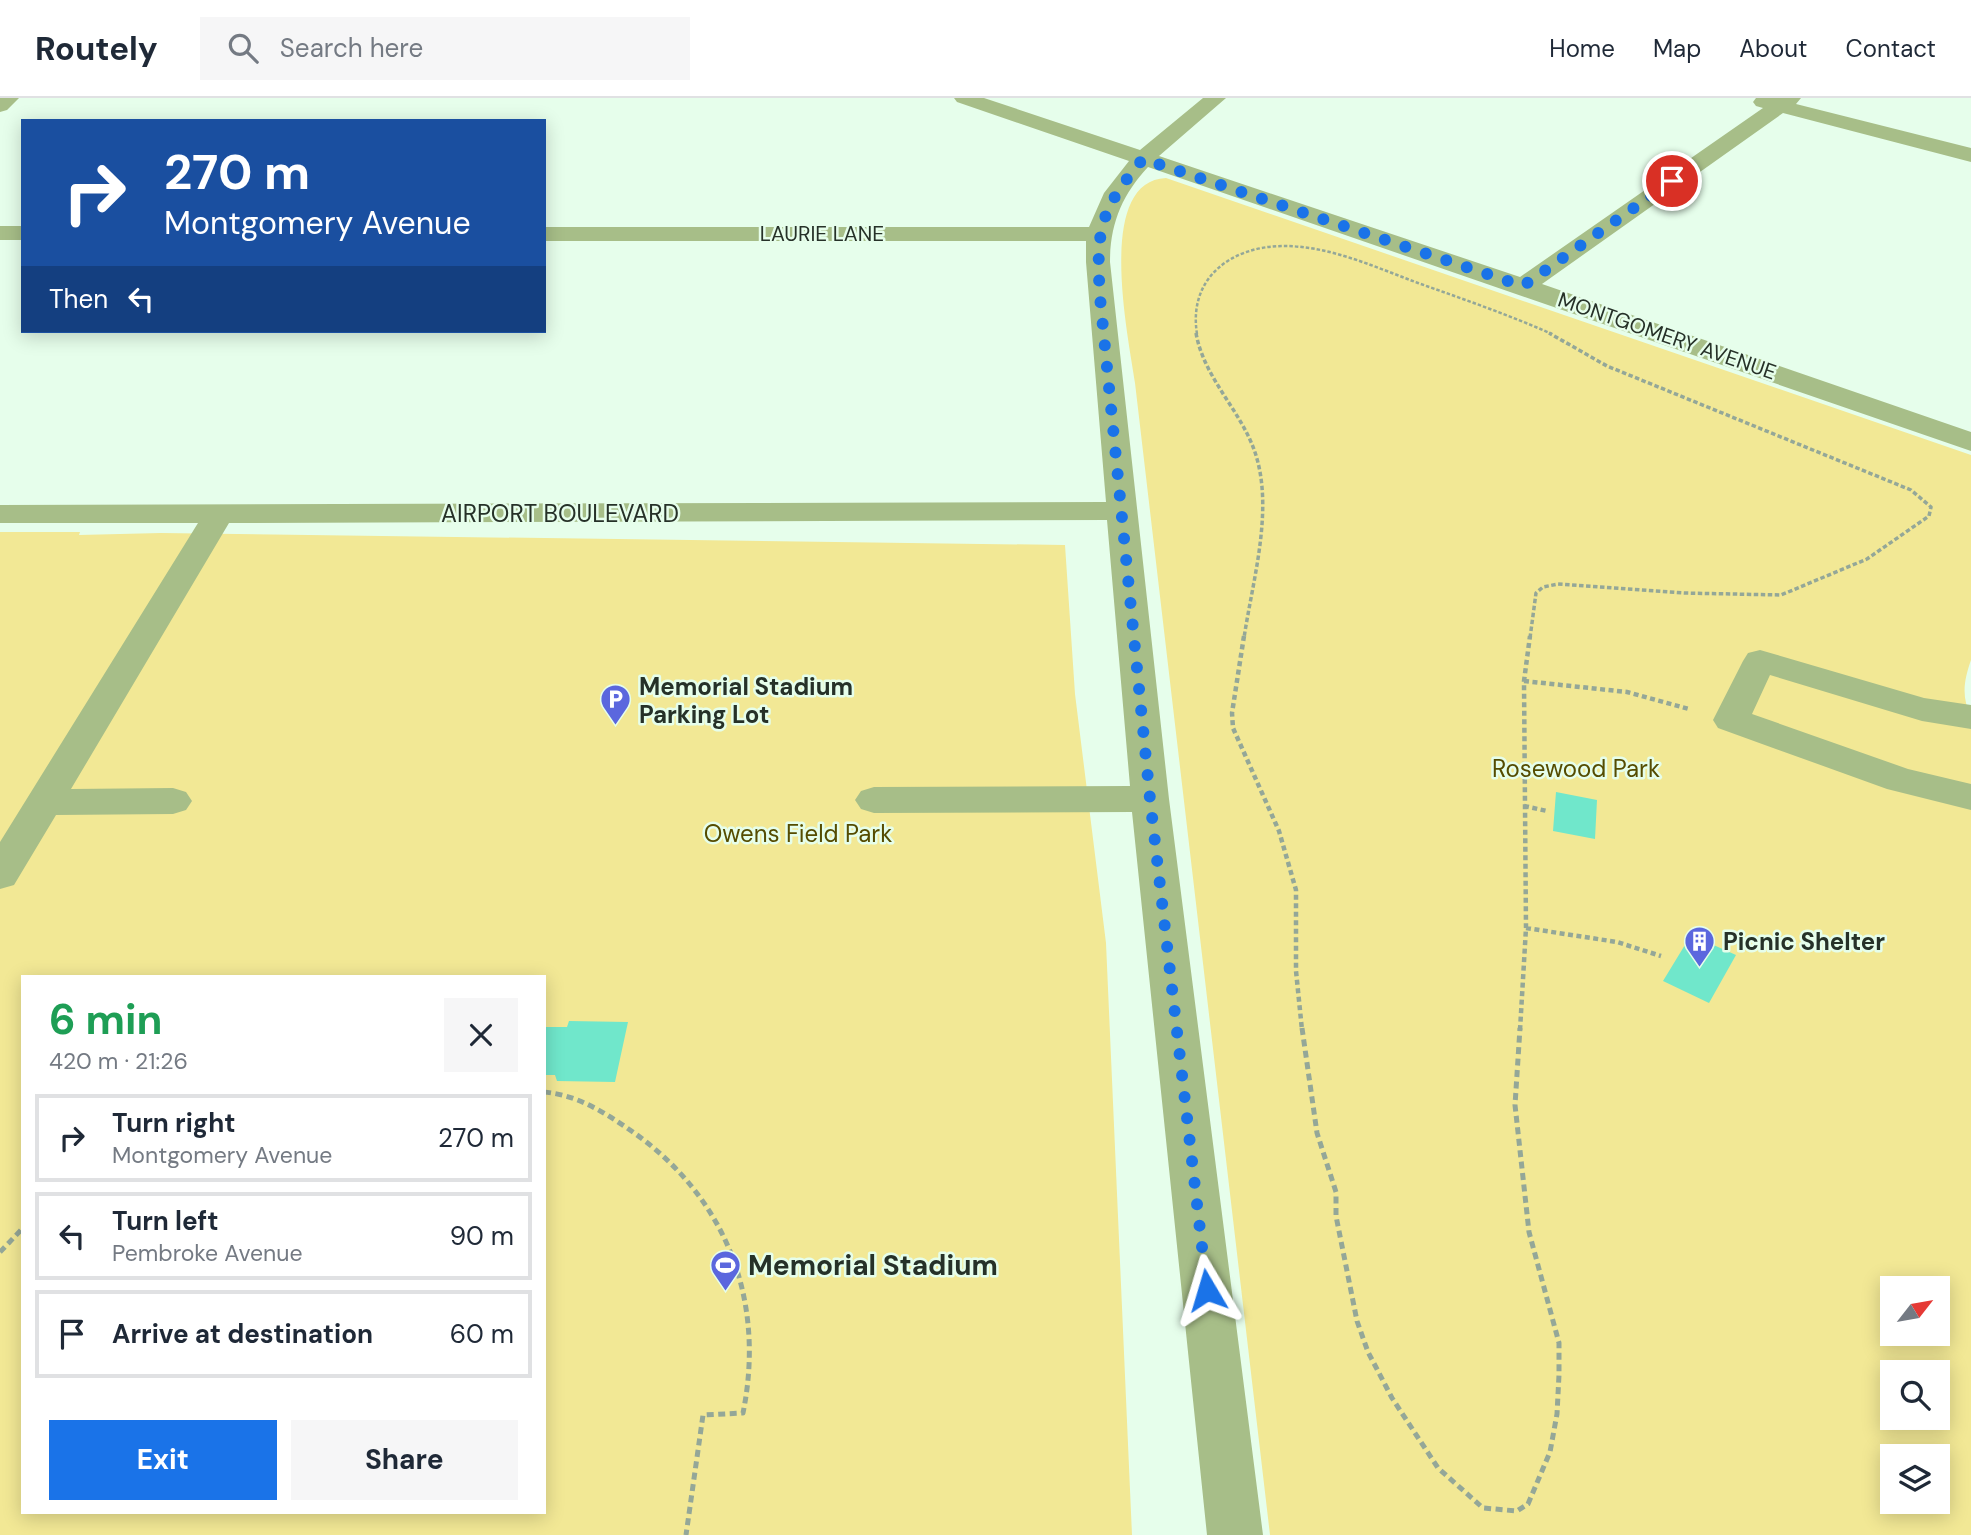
<!DOCTYPE html>
<meta charset="utf-8">
<style>
body{margin:0;font-family:"DM Sans",sans-serif;background:#f6f6f7;color:#1f2937;height:100vh;display:flex;flex-direction:column;font-size:26px;white-space:nowrap}
*{box-sizing:border-box;margin:0}
p{font-size:23px;color:#747a83}
.icon{flex:none;width:38px;height:38px;fill:none;stroke:currentColor;stroke-width:2;stroke-linecap:round;stroke-linejoin:round}
.map{position:relative;flex:1;overflow:hidden}
.panel{position:absolute;left:21px;top:877px;width:525px;height:539px;display:flex;flex-direction:column;background:#fff;border-radius:0px;box-shadow:0 4px 18px #0003}
.panel>*{flex:none}
.guide{position:absolute;left:21px;top:21px;width:525px;height:214px;border-radius:0px;box-shadow:0 4px 18px #0003;background:#1a4fa0;color:#fff;overflow:hidden}
.needle{width:46px;rotate:59deg}
.buttons{position:absolute;left:1880px;top:1178px;display:grid;gap:14px}
.buttons a{display:grid;place-items:center;width:70px;height:70px;border-radius:0px;background:#fff;box-shadow:0 4px 18px #0003;font-size:35px}
.pin{position:absolute;display:grid;place-items:center;width:60px;height:60px;color:#fff;margin:-30px;border:4px solid #fff;border-radius:50%;box-shadow:0 2px 7px #0007}
.me{position:absolute;width:77px;margin:-38px;rotate:353deg;stroke-linejoin:round;filter:drop-shadow(0 0 5px #0008)}
.turn{display:flex;align-items:center;gap:24px;height:147px;padding:0 28px;font-size:32px}
.turn .icon{width:91px;height:91px;stroke-width:2.5}
.turn b{display:block;font-size:49px;line-height:60px}
.then{display:flex;align-items:center;height:66px;padding:0 28px;background:#0003;gap:14px;font-size:26px}
.round{display:grid;place-items:center;flex:none;width:74px;height:74px;border-radius:0px;background:#f6f6f7}
.overview{display:flex;align-items:center;justify-content:space-between;height:119px;padding:0 28px}
h1{font-size:42px;font-weight:700;line-height:52px;color:#1e9e55}
.cta{display:flex;gap:14px;margin-top:auto;padding:14px 28px}
.cta a{flex:1;height:80px;border-radius:0px;background:#1a73e8;color:#fff;font-size:28px;font-weight:700;line-height:80px;text-align:center}
.cta a+a{background:#f6f6f7;color:#1f2937}
ul{padding:0;list-style:none}
li{display:flex;align-items:center;gap:21px;height:88px;margin:0 14px 10px;padding:0 14px;border:4px solid #e0e1e3;border-radius:0px}
li div{flex:1}
li b{display:block;font-size:26px}
li em{font-style:normal}
header{display:flex;align-items:center;gap:42px;box-sizing:border-box;height:98px;padding:0 35px;background:#fff;border-bottom:2px solid #e0e1e3}
header strong{font-size:33px}
nav{display:flex;gap:38px;margin-inline-start:auto;font-size:24px}
.search{width:490px;height:63px;background:#f6f6f7;display:flex;align-items:center;gap:18px;box-sizing:border-box;padding:0 24px;border-radius:0px;color:#747a83;font-size:26px}
.map>svg:first-child{display:block}
.green{fill:#f2e895;fill-rule:evenodd}
.building{fill:#70e7cb}
.lines{fill:none;stroke-linecap:round;stroke-linejoin:round}
.path-far3{stroke:#94a798;stroke-width:2.5;stroke-dasharray:3.5 2;stroke-linecap:butt}
.path-far2{stroke:#94a798;stroke-width:3.5;stroke-dasharray:4.5 2.5;stroke-linecap:butt}
.path-far1{stroke:#94a798;stroke-width:4.5;stroke-dasharray:5 3.5;stroke-linecap:butt}
.path{stroke:#94a798;stroke-width:5;stroke-dasharray:7 4.5;stroke-linecap:butt}
.minor{fill:#a7be88;fill-rule:evenodd}
.route{stroke:#1a73e8;stroke-width:12;stroke-dasharray:0 21.6}
.labels{text-anchor:middle;dominant-baseline:central;stroke-width:5;stroke-linejoin:round;paint-order:stroke}
.far-street-label{font-size:21px;fill:#263128;stroke:#e6feeb}
.street-label{font-size:24px;fill:#263128;stroke:#e6feeb}
.poi-label{font-size:24px;font-weight:bold;fill:#263128;stroke:#e6feeb;text-anchor:start}
.park-label{font-size:24px;fill:#554c00;stroke:#e6feeb}
.near-poi-label{font-size:28px;font-weight:bold;fill:#263128;stroke:#e6feeb;text-anchor:start}
</style>
<header>
<strong>Routely</strong>
<div class="search"><svg class="icon" aria-label="search" viewBox="0 0 24 24"><circle cx="10" cy="10" r="6"/><path d="M15 15l6 6"/></svg>Search here</div>
<nav><a>Home</a><a>Map</a><a>About</a><a>Contact</a></nav>
</header>
<div class="map">
<svg width="1971" height="1437" viewBox="0 0 1971 1437">
<rect width="100%" height="100%" fill="#e6feeb"/>
<path class="green" d="M1166 80 1971 357V562C1964 582 1961 599 1971 618V1437H1270L1135 285C1129 241 1094 83 1166 80ZM1892 1190H1937V1236H1892ZM1892 1274H1937V1320H1892ZM1892 1358H1937V1404H1892Z
M0 434H80L79 437 161 435 1065 447 1075 596 1106 845 1132 1437H0ZM23 878H544V1414H23Z"/>
<path class="building" d="M1556 694 1597 702 1595 741 1553 733Z
M1691 837 1736 857 1709 905 1663 883Z
M569 923 628 924 615 984 557 983 555 977H544V929H567Z"/>
<g class="lines">
<path class="path-far3" d="M1197 236C1188 180 1231 148 1284 148 1330 148 1375 169 1418 185 1463 201 1509 217 1552 236"/>
<path class="path-far2" d="M1196 235C1203 276 1235 307 1251 344 1277 403 1253 479 1244 540
M1530 540 1536 495 1543 489 1558 486 1684 495 1781 497 1867 461 1929 418 1931 409 1911 392 1607 268 1549 235"/>
<path class="path-far1" d="M1244 538 1232 615 1233 630 1279 733 1296 792V873L1302 932
M1524 583 1627 594 1689 611
M1524 708 1547 713
M1526 830 1617 844 1661 858
M1520 932 1526 830 1524 583 1530 538"/>
<path class="path" d="M1302 930 1317 1035 1336 1094V1118L1357 1223 1368 1254 1392 1300 1438 1370 1483 1410 1517 1413 1528 1406 1550 1354 1557 1316 1559 1277V1245L1529 1134 1515 1007 1520 930
M544 994C577 997 604 1014 630 1032 726 1098 766 1202 743 1315L703 1317 686 1437
M0 1154 23 1130"/>
<path class="minor" d="M0 0H19L7 12 0 14Z
M954 0H984L1140 52 1203 0H1226L1159 58 1520 179 1763 10 1756 8 1753 4 1756 0H1801L1796 6 1971 50V64L1783 15 1542 186 1971 334V353L1148 69C1122 97 1110 126 1110 164L1169 701 1263 1437H1207L1132 714 874 715 861 711 855 702 861 693 874 689 1130 688 1107 422 229 425 71 691 173 690 186 694 192 703 186 712 173 716 56 717 14 787 0 791V744L198 425H0V407L1106 404 1086 164V143H544V129H1089L1104 95 1129 63 957 4Z
M0 128H23V142H0Z
M1760 552 1924 600 1971 607V631L1922 623 1770 577 1752 616 1908 671 1971 686V712L1887 691 1718 630 1713 622 1743 563 1748 555Z"/>
</g>
<g class="lines">
<path class="route" d="M1207 1192 1150 701 1100 199C1096 132 1099 113 1143 61L1523 188 1672 83"/>
</g>
<defs>
<symbol id="parking-pin" viewBox="-11 -11 22 30"><path d="M0 17L-7.5 6A9.5 9.5 0 1 1 7.5 6Z" fill="#5b67de" stroke="#e6feeb"/><path d="M-3.5-5.5H1a3.5 3.5 0 0 1 0 7H-1V5.5H-3.5ZM-1-3.4V-.6H.8a1.4 1.4 0 0 0 0-2.8Z" fill="#fff"/></symbol>
<symbol id="building-pin" viewBox="-11 -11 22 30"><path d="M0 17L-7.5 6A9.5 9.5 0 1 1 7.5 6Z" fill="#5b67de" stroke="#e6feeb"/><path d="M-4-6H4V6H1V3H-1V6H-4ZM-2.5-4.3h1.7v1.8h-1.7ZM.8-4.3h1.7v1.8H.8ZM-2.5-1h1.7V.8h-1.7ZM.8-1h1.7V.8H.8Z" fill="#fff"/></symbol>
<symbol id="stadium-pin" viewBox="-11 -11 22 30"><path d="M0 17L-7.5 6A9.5 9.5 0 1 1 7.5 6Z" fill="#5b67de" stroke="#e6feeb"/><path d="M0-5a6.5 5 0 1 0 0 10a6.5 5 0 1 0 0-10ZM-3.5-1.8h7v3.6h-7Z" fill="#fff"/></symbol>
</defs>
<g fill-rule="evenodd">
<use href="#parking-pin" x="598" y="584" width="35" height="47"/>
<use href="#building-pin" x="1682" y="826" width="35" height="47"/>
<use href="#stadium-pin" x="708" y="1150" width="35" height="47"/>
</g>
<g class="labels">
<g class="far-street-label">
<text x="822" y="136">LAURIE LANE</text>
<text transform="translate(1667 238) rotate(19)">MONTGOMERY AVENUE</text>
</g>
<g class="street-label">
<text x="560" y="415">AIRPORT BOULEVARD</text>
</g>
<g class="poi-label">
<text x="639" y="588">Memorial Stadium<tspan x="639" dy="28">Parking Lot</tspan></text>
<text x="1723" y="843">Picnic Shelter</text>
</g>
<g class="park-label">
<text x="1576" y="670">Rosewood Park</text>
<text x="798" y="735">Owens Field Park</text>
</g>
<g class="near-poi-label">
<text x="748" y="1167">Memorial Stadium</text>
</g>
</g>
</svg>
<div class="buttons">
<a><svg class="needle" viewBox="-14 -14 28 28"><path d="M0-13l5 13h-10z" fill="#e53935"/><path d="M0 13l5-13h-10z" fill="#747a83"/></svg></a>
<a><svg class="icon" aria-label="search" viewBox="0 0 24 24"><circle cx="10" cy="10" r="6"/><path d="M15 15l6 6"/></svg></a>
<a><svg class="icon" aria-label="layers" viewBox="0 0 24 24"><path d="M12 4l9 5-9 5-9-5zM3 14l9 5 9-5"/></svg></a>
</div>
<div class="pin" style="left:1672px;top:83px;background:#d93025"><svg class="icon" aria-label="arrive" viewBox="0 0 24 24"><path d="M6 21V4h12l-3 4 3 4H6"/></svg></div>
<svg class="me" style="left:1207px;top:1192px" viewBox="-20 -20 40 40"><path d="M0-17L14 15 0 8-14 15z" fill="#1a73e8" stroke="#fff" stroke-width="4"/></svg>
<div class="guide">
<div class="turn"><svg class="icon" aria-label="right" viewBox="0 0 24 24"><path d="M7 20v-9h11M14 6l5 5-5 5"/></svg><div><b>270 m</b>Montgomery Avenue</div></div>
<div class="then">Then<svg class="icon" aria-label="left" viewBox="0 0 24 24"><path d="M17 20v-9H6M10 6l-5 5 5 5"/></svg></div>
</div>
<section class="panel">
<div class="overview"><div><h1>6 min</h1><p>420 m · 21:26</p></div><a class="round"><svg class="icon" aria-label="close" viewBox="0 0 24 24"><path d="M6 6l12 12M18 6L6 18"/></svg></a></div>
<ul>
<li><svg class="icon" aria-label="right" viewBox="0 0 24 24"><path d="M7 20v-9h11M14 6l5 5-5 5"/></svg><div><b>Turn right</b><p>Montgomery Avenue</p></div><em>270 m</em></li>
<li><svg class="icon" aria-label="left" viewBox="0 0 24 24"><path d="M17 20v-9H6M10 6l-5 5 5 5"/></svg><div><b>Turn left</b><p>Pembroke Avenue</p></div><em>90 m</em></li>
<li><svg class="icon" aria-label="arrive" viewBox="0 0 24 24"><path d="M6 21V4h12l-3 4 3 4H6"/></svg><div><b>Arrive at destination</b></div><em>60 m</em></li>
</ul>
<div class="cta"><a>Exit</a><a>Share</a></div>
</section>
</div>
